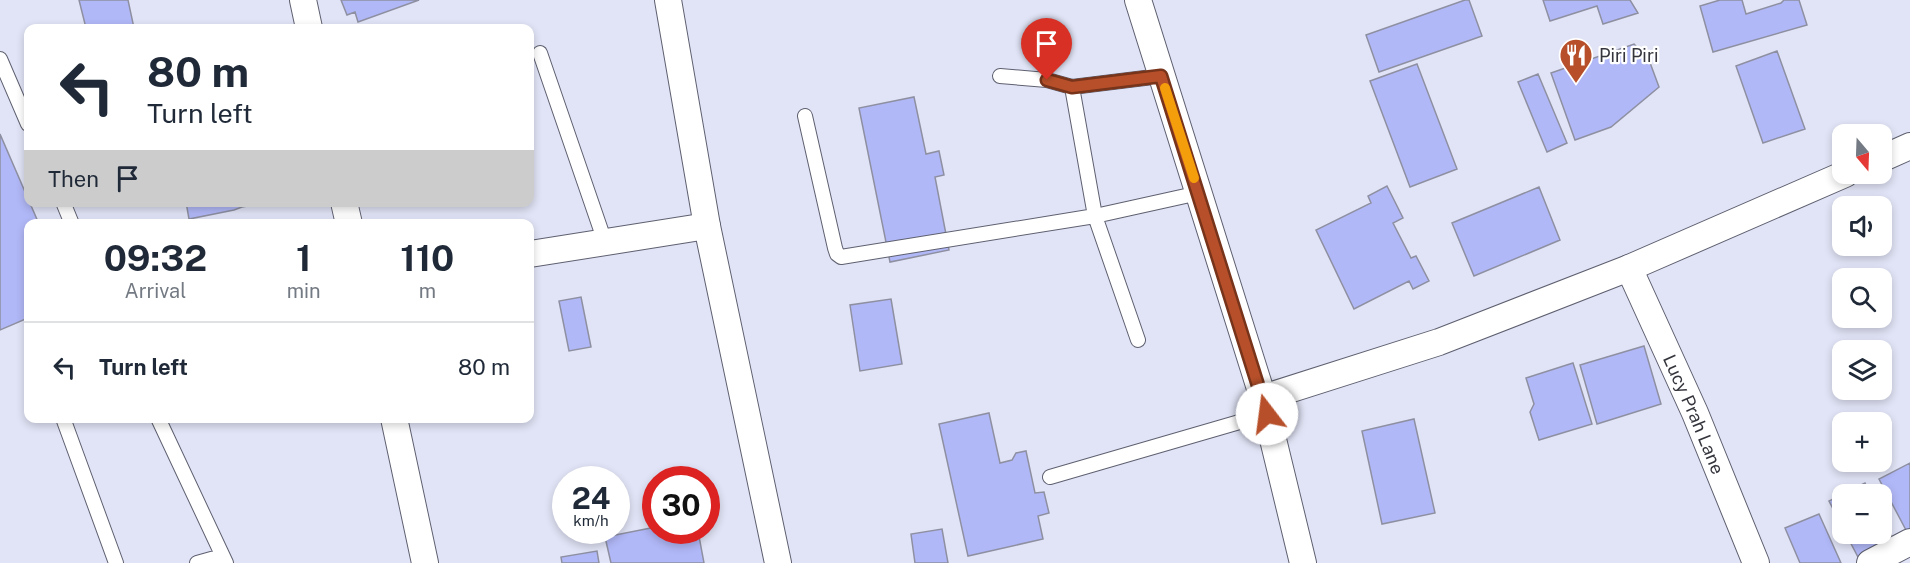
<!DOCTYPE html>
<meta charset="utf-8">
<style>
body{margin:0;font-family:"Public Sans",sans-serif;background:#f2f2f3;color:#1f2937;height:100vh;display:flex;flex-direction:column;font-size:22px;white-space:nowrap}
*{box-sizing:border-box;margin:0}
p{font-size:20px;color:#747a83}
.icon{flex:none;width:33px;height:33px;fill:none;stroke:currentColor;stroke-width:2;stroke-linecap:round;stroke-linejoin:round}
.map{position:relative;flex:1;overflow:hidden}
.details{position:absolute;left:24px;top:219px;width:510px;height:204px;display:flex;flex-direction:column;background:#fff;border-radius:12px;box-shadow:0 3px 9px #0003}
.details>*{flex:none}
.top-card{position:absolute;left:24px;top:24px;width:510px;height:183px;border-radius:12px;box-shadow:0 3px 9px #0003;background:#fff;color:#1f2937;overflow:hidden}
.needle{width:39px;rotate:161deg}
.fabs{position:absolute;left:1832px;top:124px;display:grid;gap:12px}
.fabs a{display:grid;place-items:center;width:60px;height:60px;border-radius:12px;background:#fff;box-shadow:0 3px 9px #0003;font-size:30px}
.speed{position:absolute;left:552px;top:466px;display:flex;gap:12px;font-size:30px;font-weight:700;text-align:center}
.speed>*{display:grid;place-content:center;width:78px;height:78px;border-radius:50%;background:#fff;box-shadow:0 3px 9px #0003;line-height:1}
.speed small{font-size:15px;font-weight:400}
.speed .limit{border:9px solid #d22;background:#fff;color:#111}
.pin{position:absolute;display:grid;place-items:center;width:51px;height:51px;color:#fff;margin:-62px -26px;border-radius:50% 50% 50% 0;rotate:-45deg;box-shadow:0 0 6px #0007}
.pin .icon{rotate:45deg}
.me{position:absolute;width:66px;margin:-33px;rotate:345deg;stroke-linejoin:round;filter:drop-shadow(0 0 4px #0008)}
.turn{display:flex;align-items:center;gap:21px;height:126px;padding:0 24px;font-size:27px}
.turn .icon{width:78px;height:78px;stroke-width:2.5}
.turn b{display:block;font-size:42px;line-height:51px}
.then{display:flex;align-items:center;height:57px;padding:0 24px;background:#0003;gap:12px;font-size:22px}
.eta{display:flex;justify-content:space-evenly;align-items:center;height:102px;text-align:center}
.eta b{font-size:36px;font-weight:700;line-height:42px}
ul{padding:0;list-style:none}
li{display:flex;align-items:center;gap:18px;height:90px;padding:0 24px;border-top:2px solid #e0e1e3}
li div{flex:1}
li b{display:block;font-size:22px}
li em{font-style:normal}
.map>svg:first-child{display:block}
.building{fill:#b1b8f7;stroke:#8e90a2;stroke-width:1.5}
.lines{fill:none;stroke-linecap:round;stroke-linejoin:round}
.lane-casing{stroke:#5e6070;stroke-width:16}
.street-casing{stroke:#5e6070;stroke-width:28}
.lane{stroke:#fff;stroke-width:14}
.street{stroke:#fff;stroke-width:26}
.route-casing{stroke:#77341b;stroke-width:15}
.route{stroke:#b7502a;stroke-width:10}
.slow{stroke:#f59e0b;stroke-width:10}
.labels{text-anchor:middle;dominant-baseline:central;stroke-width:4.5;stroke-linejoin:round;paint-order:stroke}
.poi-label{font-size:18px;fill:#35363d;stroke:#fff;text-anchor:start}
.street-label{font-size:18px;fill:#35363d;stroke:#fff}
</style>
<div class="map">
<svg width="1910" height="563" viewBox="0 0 1910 563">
<rect width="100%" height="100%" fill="#e1e4f6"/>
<path class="building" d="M79 0H128L134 28H86Z
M341 0H419L358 22 355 12 347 15Z
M1465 0H1469L1482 36 1379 72 1366 35Z
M1543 0H1630L1638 13 1603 24 1597 6 1550 21Z
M1720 0H1742L1746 14 1781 3 1784 0H1799L1807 25 1713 52 1700 6Z
M1634 44 1649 60 1659 87 1611 127 1575 140 1551 73Z
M1777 51 1805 129 1763 143 1736 66Z
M1417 64 1457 169 1410 187 1370 81Z
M1538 74 1567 143 1547 152 1518 82Z
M914 97 926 154 939 151 944 175 935 177 949 250 890 262 859 108Z
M0 134 39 224H28V318L0 330Z
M1387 186 1403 218 1393 223 1411 258 1416 256 1429 281 1413 289 1409 281 1354 309 1316 230 1371 203 1368 196Z
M1539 187 1560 240 1474 276 1452 223Z
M186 202H269L242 207 234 210 189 219Z
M581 297 591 347 569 351 559 301Z
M891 299 902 364 860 371 850 305Z
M1644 346 1661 404 1597 424 1580 365Z
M1573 363 1592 424 1539 440 1530 412 1534 404 1526 378Z
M989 413 1000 463 1012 460 1016 453 1026 451 1035 493 1044 492 1049 513 1038 516 1043 539 968 556 939 424Z
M1414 419 1435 513 1382 524 1362 431Z
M1910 463V530L1907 532 1879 479Z
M1865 483 1871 495H1842V526L1829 501Z
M1819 514 1841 563H1800L1785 528Z
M1881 515 1894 541 1859 559 1846 534H1881Z
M656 527V531H698L704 563H611L605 537Z
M942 529 948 563H915L911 534Z
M597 551 599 563H562L561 557Z"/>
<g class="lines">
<defs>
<path id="lane" d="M540 53 605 242
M0 59 28 124
M1000 76 1047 80 1072 87 1161 76
M1072 87 1095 216 1138 340
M805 116 835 248 837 254 841 257 1095 216 1199 193
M63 202 72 224
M63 418 116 563
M158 418 226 563
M1050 477 1267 414
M197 563 222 556"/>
<g id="street">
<path d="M303 0 309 28"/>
<path d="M668 0 707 226 778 563"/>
<path d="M1138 0 1263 398"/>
<path d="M1881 159 1910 146"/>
<path d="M344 202 349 224"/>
<path d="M530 254 707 226"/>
<path id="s1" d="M1629 268 1695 413 1756 563"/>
<path d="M394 418 425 563"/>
<path d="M1303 563 1263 398 1439 342 1629 268 1845 174"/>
<path d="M1870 563 1910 542"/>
</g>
</defs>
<use href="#lane" class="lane-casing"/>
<use href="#street" class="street-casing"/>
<use href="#lane" class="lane"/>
<use href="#street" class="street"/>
</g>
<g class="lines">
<defs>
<path id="route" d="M1047 80 1072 87 1161 76 1267 414"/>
</defs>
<use href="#route" class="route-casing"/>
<use href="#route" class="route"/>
<path class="slow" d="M1165 88 1194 178"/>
</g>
<defs>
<symbol id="restaurant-pin" viewBox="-11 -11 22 30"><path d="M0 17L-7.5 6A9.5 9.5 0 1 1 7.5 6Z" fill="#b7502a" stroke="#fff"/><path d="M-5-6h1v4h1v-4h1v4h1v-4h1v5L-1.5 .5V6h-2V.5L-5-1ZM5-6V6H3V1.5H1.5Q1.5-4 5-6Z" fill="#fff"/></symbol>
</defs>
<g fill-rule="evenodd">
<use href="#restaurant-pin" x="1557" y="36" width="38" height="52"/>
</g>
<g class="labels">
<g class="poi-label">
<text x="1599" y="55">Piri Piri</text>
</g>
<g class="street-label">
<text stroke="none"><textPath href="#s1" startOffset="160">Lucy Prah Lane</textPath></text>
</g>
</g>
</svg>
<div class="fabs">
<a><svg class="needle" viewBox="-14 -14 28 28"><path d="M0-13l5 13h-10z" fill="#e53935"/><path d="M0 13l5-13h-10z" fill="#747a83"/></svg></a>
<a><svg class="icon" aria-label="sound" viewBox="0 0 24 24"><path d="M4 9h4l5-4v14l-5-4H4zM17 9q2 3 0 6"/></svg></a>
<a><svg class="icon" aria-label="search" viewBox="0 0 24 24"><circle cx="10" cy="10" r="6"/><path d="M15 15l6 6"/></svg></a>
<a><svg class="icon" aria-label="layers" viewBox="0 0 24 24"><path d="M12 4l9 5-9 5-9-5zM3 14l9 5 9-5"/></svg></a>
<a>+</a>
<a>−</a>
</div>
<div class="speed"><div>24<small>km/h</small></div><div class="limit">30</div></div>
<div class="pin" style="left:1047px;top:80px;background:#d93025"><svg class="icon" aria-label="arrive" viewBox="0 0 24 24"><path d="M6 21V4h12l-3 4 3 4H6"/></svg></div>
<svg class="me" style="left:1267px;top:414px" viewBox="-20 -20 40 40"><circle r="19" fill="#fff"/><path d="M0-13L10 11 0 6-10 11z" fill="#b7502a"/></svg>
<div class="top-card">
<div class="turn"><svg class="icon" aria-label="left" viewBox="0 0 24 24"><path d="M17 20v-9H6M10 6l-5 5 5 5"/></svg><div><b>80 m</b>Turn left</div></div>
<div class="then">Then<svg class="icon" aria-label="arrive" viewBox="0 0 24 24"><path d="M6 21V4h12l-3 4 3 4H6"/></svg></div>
</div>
<section class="details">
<div class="eta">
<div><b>09:32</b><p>Arrival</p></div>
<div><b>1</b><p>min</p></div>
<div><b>110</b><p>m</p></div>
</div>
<ul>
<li><svg class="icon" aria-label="left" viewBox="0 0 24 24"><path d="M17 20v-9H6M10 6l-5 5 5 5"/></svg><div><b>Turn left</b></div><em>80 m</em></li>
</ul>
</section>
</div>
